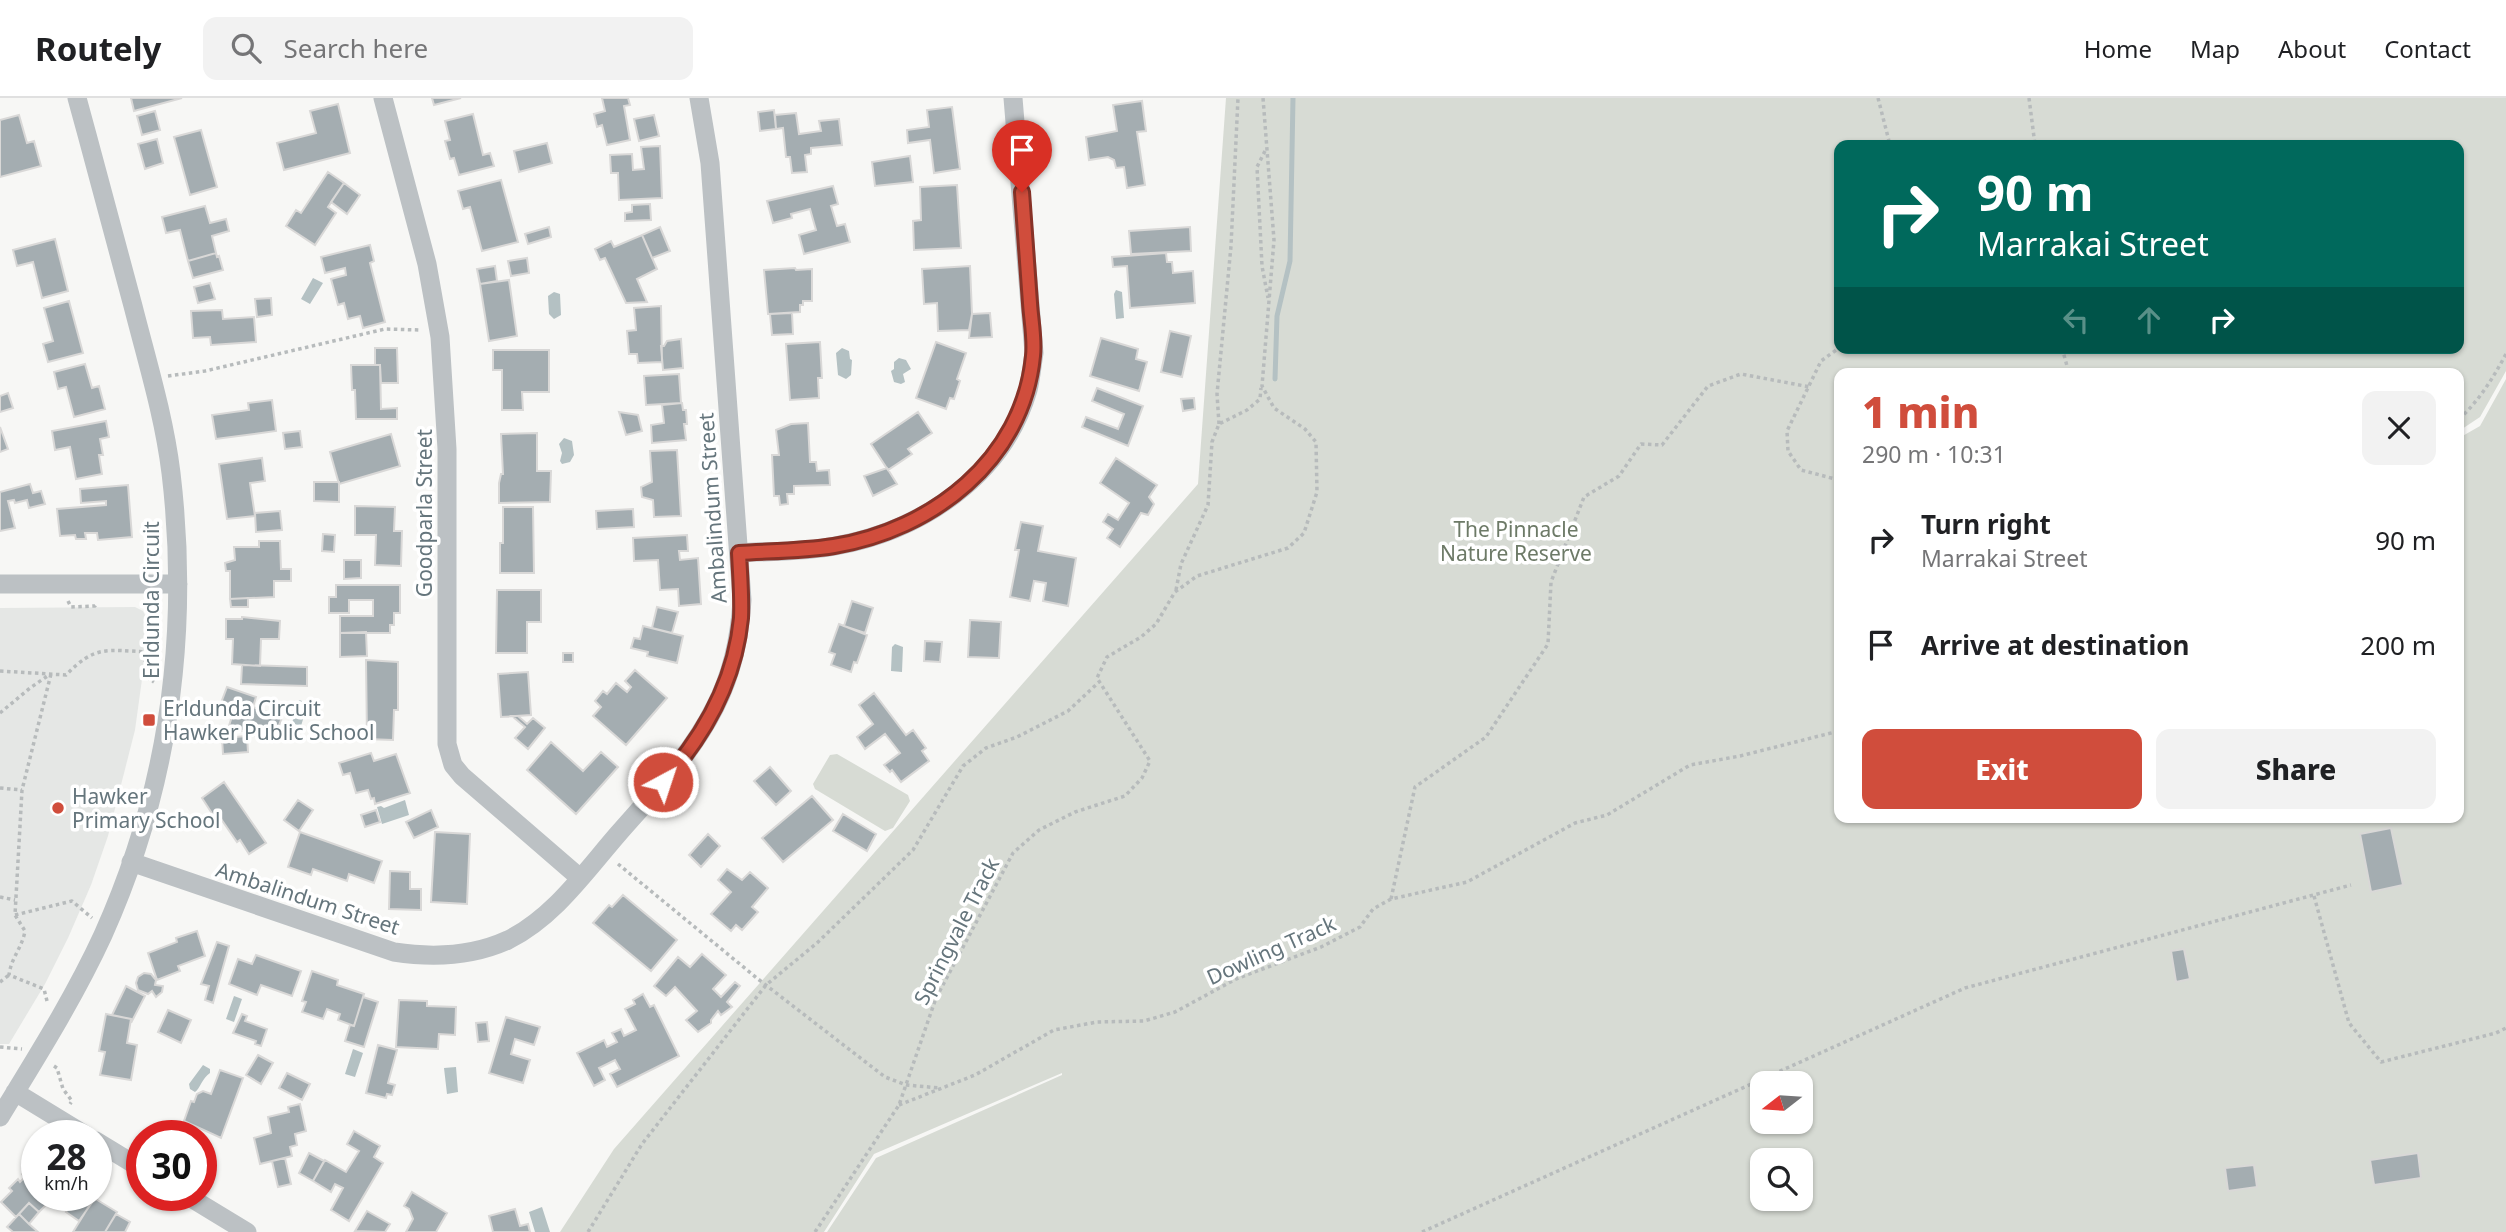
<!DOCTYPE html>
<meta charset="utf-8">
<style>
body{margin:0;font-family:"Noto Sans",sans-serif;background:#f2f2f2;color:#202124;height:100vh;display:flex;flex-direction:column;font-size:26px;white-space:nowrap}
*{box-sizing:border-box;margin:0}
p{font-size:23px;color:#757577}
.icon{flex:none;width:38px;height:38px;fill:none;stroke:currentColor;stroke-width:2;stroke-linecap:round;stroke-linejoin:round}
.map{position:relative;flex:1;overflow:hidden}
.side{position:absolute;left:1834px;top:270px;width:630px;height:455px;display:flex;flex-direction:column;background:#fff;border-radius:14px;box-shadow:0 2px 5px #0004}
.side>*{flex:none}
.banner{position:absolute;left:1834px;top:42px;width:630px;height:214px;border-radius:14px;box-shadow:0 2px 5px #0004;background:#00695c;color:#fff;overflow:hidden}
.needle{width:46px;rotate:253deg}
.fabs{position:absolute;left:1750px;top:973px;display:grid;gap:14px}
.fabs a{display:grid;place-items:center;width:63px;height:63px;border-radius:14px;background:#fff;box-shadow:0 2px 5px #0004;font-size:35px}
.speed{position:absolute;left:21px;top:1022px;display:flex;gap:14px;font-size:35px;font-weight:700;text-align:center}
.speed>*{display:grid;place-content:center;width:91px;height:91px;border-radius:50%;background:#fff;box-shadow:0 2px 5px #0004;line-height:1}
.speed small{font-size:18px;font-weight:400}
.speed .limit{border:10px solid #d22;background:#fff;color:#111}
.pin{position:absolute;display:grid;place-items:center;width:60px;height:60px;color:#fff;margin:-72px -30px;border-radius:50% 50% 50% 0;rotate:-45deg;box-shadow:0 0 7px #0007}
.pin .icon{rotate:45deg}
.me{position:absolute;width:77px;margin:-38px;rotate:40deg;stroke-linejoin:round;filter:drop-shadow(0 0 5px #0008)}
.turn{display:flex;align-items:center;gap:24px;height:147px;padding:0 28px;font-size:32px}
.turn .icon{width:91px;height:91px;stroke-width:2.5}
.turn b{display:block;font-size:49px;line-height:60px}
.lanes{display:flex;align-items:center;height:66px;padding:0 28px;background:#0003;justify-content:center;gap:35px;direction:ltr}
.lanes .off{opacity:.35}
.round{display:grid;place-items:center;flex:none;width:74px;height:74px;border-radius:14px;background:#f2f2f2}
.headline{display:flex;align-items:center;justify-content:space-between;height:119px;padding:0 28px}
h1{font-size:42px;font-weight:800;line-height:52px;color:#d04d3c}
.cta{display:flex;gap:14px;margin-top:auto;padding:14px 28px}
.cta a{flex:1;height:80px;border-radius:14px;background:#d04d3c;color:#fff;font-size:28px;font-weight:800;line-height:80px;text-align:center}
.cta a+a{background:#f2f2f2;color:#202124}
ul{padding:0;list-style:none}
li{display:flex;align-items:center;gap:21px;height:105px;padding:0 28px}
li div{flex:1}
li b{display:block;font-size:26px}
li em{font-style:normal}
header{display:flex;align-items:center;gap:42px;box-sizing:border-box;height:98px;padding:0 35px;background:#fff;border-bottom:2px solid #e0e0e0}
header strong{font-size:33px}
nav{display:flex;gap:38px;margin-inline-start:auto;font-size:24px}
.search{width:490px;height:63px;background:#f2f2f2;display:flex;align-items:center;gap:18px;box-sizing:border-box;padding:0 24px;border-radius:14px;color:#757577;font-size:26px}
.map>svg:first-child{display:block}
.built{fill:#e5e7e5}
.green{fill:#d7dbd4;fill-rule:evenodd}
.water{fill:#b4c1c3}
.lines{fill:none;stroke-linecap:round;stroke-linejoin:round}
.stream{stroke:#b4c1c3;stroke-width:5}
.building{fill:#a4adb1;stroke:#d9d8d7;stroke-width:2}
.path{stroke:#b7bbbc;stroke-width:3.5;stroke-dasharray:3.5 3.5;stroke-linecap:butt}
.street{stroke:#bcc1c4;stroke-width:19}
.route-casing{stroke:#873227;stroke-width:18}
.route{stroke:#d04d3c;stroke-width:12}
.poi-dot{fill:#d04d3c;stroke:#fff;stroke-width:2.5}
.labels{text-anchor:middle;dominant-baseline:central;stroke-width:7;stroke-linejoin:round;paint-order:stroke}
.street-label{font-size:21px;fill:#65757c;stroke:#fff}
.park-label{font-size:21px;fill:#6d7a67;stroke:#fff}
.poi-label{font-size:21px;fill:#65757c;stroke:#fff;text-anchor:start}
</style>
<header>
<strong>Routely</strong>
<div class="search"><svg class="icon" aria-label="search" viewBox="0 0 24 24"><circle cx="10" cy="10" r="6"/><path d="M15 15l6 6"/></svg>Search here</div>
<nav><a>Home</a><a>Map</a><a>About</a><a>Contact</a></nav>
</header>
<div class="map">
<svg width="2506" height="1134" viewBox="0 0 2506 1134">
<rect width="100%" height="100%" fill="#f7f7f5"/>
<path class="built" d="M135 509 143 513 147 521 143 574 135 632 108 738 91 787 68 840 45 886 9 946H0V510Z"/>
<path class="green" d="M1226 0H2506V273L2480 319 2459 333V275H1839V719H2459V340L2480 328 2506 281V1134H827L876 1060 1062 977V975L874 1056 824 1134H560L614 1051 1198 386ZM1839 47H2459V250H1839ZM1762 985H1801V1024H1762ZM1762 1062H1801V1101H1762Z
M837 656 908 697 910 703 893 730 885 733 815 691 813 686 830 657Z"/>
<path class="water" d="M313 180 323 185 310 206 301 201Z
M1116 192 1122 194 1124 220 1116 221 1114 196Z
M554 194 560 196 561 217 554 221 549 216 548 198Z
M842 250 849 253 850 261 852 262 851 277 846 281 838 277 836 255Z
M899 260 906 262 911 271 903 276 905 284 901 286 894 284 891 273 894 271V264Z
M564 340 572 343 574 357 570 364 562 366 560 363 562 355 559 346Z
M895 546 903 549 902 574 891 573 892 549Z
M299 602 308 605 301 628 292 625Z
M405 702 409 717 382 726 377 709 381 708 384 710Z
M234 898 242 901 234 924 226 921Z
M353 951 363 955 355 979 345 976Z
M203 967 210 971V975C202 980 200 991 195 994L190 991 189 986Z
M456 969 458 994 447 996 444 970Z
M542 1109 550 1134H535L529 1114Z"/>
<g class="lines">
<path class="stream" d="M1275 281 1277 218 1290 163 1293 0"/>
</g>
<path class="building" d="M131 0H182L134 13Z
M432 0H461L434 7Z
M602 0H628L630 7 624 8 630 42 607 47 602 27 597 29 594 16 605 13Z
M1142 3 1146 33 1137 34 1145 87 1127 90 1124 69 1116 70 1114 62 1108 59 1089 62 1086 39 1117 33 1113 7Z
M338 6 350 55 284 72 277 45 316 35 310 13Z
M952 9 960 71 934 75 930 42 908 45 907 32 929 29 927 12Z
M774 12 776 31 760 33 758 14Z
M155 13 160 32 142 37 137 18Z
M796 15 799 36 821 33 819 23 839 21 842 47 811 50V56L805 57 807 74 792 75 790 59H786L783 30 776 31 775 17Z
M473 16 483 57 490 55 494 68 459 77 454 60 450 61 445 43 450 42 445 23Z
M19 17 27 45 34 43 41 68 0 79V22Z
M654 17 659 38 639 43 634 21Z
M201 32 217 89 190 97 174 39Z
M157 41 163 65 145 71 138 46Z
M547 45 552 65 519 74 514 53Z
M660 48 662 100 619 102 618 75H611L610 57 632 56 633 72 644 71 641 49Z
M910 58 913 84 875 88 872 64Z
M328 74 344 85 328 109 336 115 315 147 286 128 296 112 301 115Z
M501 82 518 144 482 153 470 109 463 111 458 93Z
M344 85 360 97 347 116 331 104Z
M957 87 961 150 914 152 913 123 921 122 920 89Z
M833 88 838 106 831 108 837 128 845 126 850 144 804 156 799 137 816 132 810 111 791 116 792 120 773 125 767 103Z
M650 106 651 122 625 123V115L632 114V107Z
M205 108 210 125 226 121 229 133 212 138 216 155 188 163 180 132 166 135 162 119Z
M549 129 551 139 528 146 525 136Z
M660 129 670 153 652 160 642 137Z
M1190 129 1191 153 1131 156 1129 133Z
M642 137 657 171 637 181 647 204 626 205 605 160 600 162 595 151 611 143 614 149Z
M55 141 68 193 42 200 33 164 17 168 13 152Z
M370 147 374 163 370 165 385 224 363 230 360 218 348 221 344 205 338 207 331 181 346 177 345 170 325 175 321 159Z
M216 155 217 159 219 158 223 172 193 180 188 163Z
M1166 155 1167 164H1172L1173 175 1193 173 1195 205 1130 210 1127 168 1113 169 1112 159Z
M527 160 529 175 511 178 508 163Z
M495 168 497 183 480 186 477 171Z
M970 168 972 216 969 232 938 233 937 205 924 206 922 171Z
M795 170 796 172 812 171V203H803V207H800V214L768 216 764 172Z
M509 182 517 238 489 243 480 186Z
M210 185 215 201 198 205 194 189Z
M271 200 272 217 257 219 255 201Z
M69 203 83 255 48 264 43 246 53 243 44 210Z
M661 208 662 264 638 265 637 256H629L627 233 636 232 634 210Z
M222 212 223 221 254 219 256 244 211 247 210 239 193 240 191 213Z
M792 215 793 236 772 237 770 216Z
M990 215 992 239 969 240 972 216Z
M1170 233 1191 238 1182 279 1161 274Z
M1101 240 1138 251 1136 261 1147 264 1139 293 1090 278Z
M681 241 683 270 663 272 661 248H664L667 243Z
M820 244 822 280H818L819 300 790 302 786 246Z
M936 244 966 255 957 281 960 283 954 301 950 300 946 311 916 300Z
M375 250H397L398 285H381L380 267H375Z
M493 252H549V294H522L523 312H502V272H493Z
M85 266 92 290 99 288 105 311 74 319 66 289 58 291 54 274Z
M351 267H380L381 311 397 310V321H356L355 292H352Z
M679 276 681 305 646 307 644 278Z
M1097 290 1143 308 1128 348 1082 329 1086 319 1118 331 1124 316 1092 303Z
M8 295 13 310 0 314V298Z
M1194 300 1195 311 1183 313 1181 301Z
M272 302 276 333 216 341 212 317 249 312 248 305Z
M682 305 683 312H686L687 326H684L686 342 652 345 651 327 664 325 662 307Z
M619 314 638 317 642 333 626 337Z
M918 314 932 335 908 351 912 356 888 372 871 346Z
M106 323 109 339 100 341 103 357H99L102 376 76 381 70 349 55 352 52 333Z
M808 325 810 364H816L817 373 829 372 830 387 794 388V396H787L788 406 780 407 779 398H774L772 357H779L776 332 791 326Z
M0 329 8 351 0 354Z
M300 333 302 349 285 351 283 335Z
M537 335V373H551L550 404 499 405V385L501 376H503L501 336Z
M391 336 400 368 339 386 330 354Z
M677 352 681 418 654 419 653 402 642 399 641 389 652 384 650 353Z
M262 360 265 383 250 385 255 418 227 421 219 366Z
M1116 360 1157 387 1149 399 1154 406 1148 417 1141 415 1120 449 1107 440 1113 431 1103 424 1108 416 1118 422 1129 405 1100 385Z
M887 370 897 386 873 398 864 378Z
M314 384H339V404L314 403Z
M30 386 33 395 41 393 45 406 29 410 27 402 15 405 14 402 8 403 15 430 0 433V394Z
M128 387 132 439 98 442 97 435H85L86 441H76L75 437 60 438 57 411 106 407V403L81 405 80 391Z
M355 408 395 409 394 433H402L401 468 375 467 376 437H355Z
M503 409H533L534 475H500V445H503Z
M633 411 634 429 597 431 596 413Z
M280 413 282 432 256 434 255 415Z
M1021 424 1043 428 1038 453 1076 460 1068 508 1043 503 1046 485 1034 483 1030 503 1010 499 1019 452H1015Z
M323 436 335 437 334 454 322 453Z
M687 437 688 453H679L680 462 698 460 701 506 679 508 678 491 660 492 658 462 634 463 633 440Z
M259 443H280L281 471H291V483H274V499L230 501V473H226L225 465 235 462 234 449H259Z
M344 462H361V480L344 481Z
M336 487H400V515H394V527H390V535H340V518H373V502H349V515H329V499H336Z
M497 492H541V524H527V555H496Z
M248 500V509H231L230 501Z
M852 503 873 510 865 535 844 528Z
M657 509 678 514 672 535 652 530Z
M242 519 280 523 279 541H261L260 568 232 566 233 541H226V521H242Z
M970 522 1001 524 999 560 968 559Z
M839 526 867 537 857 565 854 564 851 574 831 567 835 556 829 554Z
M643 528 683 538 677 565 647 558 648 554 631 550 634 540 640 541Z
M366 534 367 558 340 559V535Z
M925 543 942 544 940 564 924 563Z
M563 555H573V564H563Z
M366 562 398 564V612H394L393 642 367 641Z
M242 567 307 569V588L241 586Z
M635 572 667 600 626 647 593 618 601 609 595 603 603 593 607 596 616 585 627 594 631 589 625 583Z
M528 574 531 617 501 619 498 576Z
M227 589 256 599 253 609 282 619 273 644 229 628 232 618 218 613Z
M874 595 906 637 913 632 926 650 922 653 929 663 901 684 892 672 890 674 884 667 900 655 885 636 865 651 857 639 873 626 859 607Z
M512 618H518L527 626 533 620 545 630 528 651 515 640 525 629Z
M247 638 248 654 223 656 222 640Z
M551 644 583 673 601 654 618 669 576 716 527 672Z
M371 655 374 663 396 656 410 695 375 706 374 700 371 701 368 692 356 695 350 675 343 677 339 665Z
M770 669 791 693 776 707 754 683Z
M224 684 266 745 249 756 240 742 237 744 219 718 215 720 202 700Z
M812 698 833 722 783 764 762 740Z
M298 702 313 712 299 733 284 722Z
M376 712 380 724 365 729 361 717Z
M431 712 438 729 414 740 406 724Z
M843 716 876 736 867 753 833 733Z
M2391 730 2403 787 2371 794 2360 736Z
M300 734 382 763 374 785 349 776 347 783 313 771 311 777 288 769Z
M435 734 470 736 467 806 431 804Z
M708 736 720 748 701 769 689 757Z
M727 771 742 782 750 774 768 790 752 809 758 814 742 832 736 827 731 833 711 816 731 794 718 782Z
M390 773 410 774V791H421V812L389 811Z
M623 797 677 842 651 873 593 825 609 807 612 809Z
M197 833 205 858 178 868 180 873 157 882 148 855 177 844 176 840Z
M217 844 229 848 213 905 205 902 209 888 201 886Z
M2184 851 2190 881 2176 884 2171 853Z
M702 856 726 877 713 891 721 899 735 884 740 888 727 904 732 909 721 917 718 913 711 922V925L698 934 686 922 697 913 675 889 666 898 654 888 678 859 690 869Z
M256 857 301 873 292 898 261 887 257 897 229 886 238 861 252 866Z
M312 873 338 882 337 887 364 896 354 928 338 922 340 916 327 911 323 921 302 914 306 904 302 903Z
M144 875 151 876 156 882 155 887 163 888 162 894 156 899 152 893 148 896 138 892 136 885 138 879Z
M126 888 145 898 132 923 131 921 112 917Z
M643 896 650 909 654 907 679 958 617 989 610 976 620 971 615 962 599 970 605 982 594 988 577 955 604 942 607 949 617 944 612 935 621 931 624 938 636 932 625 911 635 906 633 902Z
M363 899 378 904 364 949 345 943 350 927 354 928Z
M399 902 427 903V908L456 909 455 937 439 936 438 951 396 949Z
M168 912 191 922 181 945 158 934Z
M106 916 131 921 127 945 137 947 131 982 100 977 105 954 99 953Z
M242 916 247 918 245 923 267 931 261 948 255 946 256 943 233 935Z
M506 919 540 929 534 947 515 941 511 956 530 962 523 985 489 975Z
M487 924 489 943 478 944 476 925Z
M378 947 397 952 388 985 395 987 392 997 387 996 386 1000 366 995Z
M258 957 273 965 261 986 246 977Z
M220 972 243 980 221 1040 184 1023 191 1003 194 1004 197 996 203 993 211 996Z
M287 975 310 986 302 1002 279 990Z
M300 1006 306 1033 295 1036 297 1047 290 1049 292 1058 260 1066 254 1040 271 1035 268 1019 289 1014 288 1009Z
M354 1033 380 1048 374 1059 383 1065 349 1123 331 1112 343 1090 335 1086 331 1094 313 1083 325 1062 346 1074 359 1053 347 1046Z
M309 1055 324 1063 313 1083 299 1075Z
M2418 1055 2421 1080 2374 1087 2370 1062Z
M285 1060 291 1086 278 1089 272 1063Z
M34 1065 37 1067V1097H41L48 1105 39 1114 29 1105 16 1119 1 1104 12 1093 9 1090 18 1081 20 1084 25 1079 22 1076Z
M2254 1067 2257 1089 2228 1093 2225 1070Z
M412 1094 447 1115 436 1134H406L413 1121 409 1111 404 1108Z
M78 1097H85L93 1103 79 1123 66 1114Z
M94 1100 117 1114 105 1134H73Z
M29 1105 39 1114 29 1126 19 1116Z
M515 1111 520 1128 528 1126 530 1134H493L489 1118Z
M367 1113 390 1126 385 1134 355 1133Z
M19 1116 29 1126 38 1134H13L7 1129Z
M116 1116 130 1124 125 1134H105Z"/>
<g class="lines">
<path class="path" d="M1878 0 1890 47
M2029 0 2035 47
M1265 53 1257 69 1262 168 1268 200
M2062 250 2069 275
M168 278 205 273 385 231 421 232
M2459 321C2479 303 2493 280 2506 256
M1219 326 1217 296 1231 148 1238 0
M1839 382 1801 372 1788 353 1787 333 1821 263 1839 250
M1176 492 1181 466 1208 407 1212 344 1219 326 1247 312 1260 301 1261 290
M68 503 71 509 95 508 97 505
M147 554 142 576 154 584
M0 573 66 577C95 547 107 552 147 554L156 546
M0 615 30 590 49 577
M0 690 22 692
M618 766 758 881 885 979 906 987 940 990
M2314 798 2349 925 2381 964 2496 935 2506 930
M0 799 15 802
M1391 801 1415 689 1486 639 1548 546 1551 484 1584 399 1619 378 1641 346 1662 347 1708 288 1741 276 1810 289
M15 817 72 803 92 820
M0 884 9 877
M47 903 44 891 9 877C11 860 22 850 25 833L15 817 22 692 51 576
M0 949 22 951
M54 968 57 970 63 991 72 1003 70 1006
M899 1007 975 977 1054 932 1097 924 1144 923 1175 914 1236 881 1321 849 1360 829 1373 811 1391 801 1467 784 1575 725 1607 717 1690 667 1740 658 1839 633
M588 1134 642 1046 766 887 817 845 913 752 963 668 986 650 1017 639 1068 613 1099 584
M815 1134 899 1007 936 900 1013 755 1039 732 1075 714 1125 698 1142 680 1150 663 1097 580 1107 559 1141 539 1156 526 1175 494 1197 478 1288 450 1304 435 1317 394 1316 344 1305 331 1274 310 1262 288 1274 142 1263 0
M1422 1134 1965 890 2351 787"/>
<path class="street" d="M383 0 427 166 440 239 447 351V646L453 667 462 678 580 780
M739 455C770 453 804 454 835 448 920 433 1003 379 1028 292 1031 280 1032 267 1034 255L1013 0
M0 486H178
M131 764 394 854C433 860 471 859 508 842 554 819 585 774 618 736 653 696 691 657 715 609 732 576 740 538 742 502L710 65 699 0
M15 994 87 1038
M0 1019C36 960 74 900 103 837 169 690 190 535 171 375 164 318 147 263 133 208 114 138 96 69 77 0
M96 1043 142 1071
M186 1097 247 1134"/>
</g>
<g class="lines">
<defs>
<path id="route" d="M663 684C704 638 735 583 741 520 742 498 740 477 739 455 770 453 803 453 834 448 932 432 1023 362 1033 258 1035 241 1031 222 1030 205 1027 168 1025 131 1022 94"/>
</defs>
<use href="#route" class="route-casing"/>
<use href="#route" class="route"/>
</g>
<g class="poi-dot">
<rect x="142" y="615" width="14" height="14" rx="3.5"/>
<circle cx="58" cy="710" r="7"/>
</g>
<g class="labels">
<g class="street-label">
<text transform="translate(712 410) rotate(-94)">Ambalindum Street</text>
<text transform="translate(424 415) rotate(-90)">Goodparla Street</text>
<text transform="translate(151 502) rotate(-90)">Erldunda Circuit</text>
<text transform="translate(308 800) rotate(18)">Ambalindum Street</text>
<text transform="translate(956 833) rotate(-63)">Springvale Track</text>
<text transform="translate(1271 852) rotate(-24)">Dowling Track</text>
</g>
<g class="park-label">
<text x="1516" y="431">The Pinnacle<tspan x="1516" dy="24">Nature Reserve</tspan></text>
</g>
<g class="poi-label">
<text x="163" y="610">Erldunda Circuit<tspan x="163" dy="24">Hawker Public School</tspan></text>
<text x="72" y="698">Hawker<tspan x="72" dy="24">Primary School</tspan></text>
</g>
</g>
</svg>
<div class="fabs">
<a><svg class="needle" viewBox="-14 -14 28 28"><path d="M0-13l5 13h-10z" fill="#e53935"/><path d="M0 13l5-13h-10z" fill="#757577"/></svg></a>
<a><svg class="icon" aria-label="search" viewBox="0 0 24 24"><circle cx="10" cy="10" r="6"/><path d="M15 15l6 6"/></svg></a>
</div>
<div class="speed"><div>28<small>km/h</small></div><div class="limit">30</div></div>
<div class="pin" style="left:1022px;top:94px;background:#d93025"><svg class="icon" aria-label="arrive" viewBox="0 0 24 24"><path d="M6 21V4h12l-3 4 3 4H6"/></svg></div>
<svg class="me" style="left:663px;top:684px" viewBox="-20 -20 40 40"><circle r="17" fill="#d04d3c" stroke="#fff" stroke-width="3"/><path d="M0-11L8 9 0 5-8 9z" fill="#fff"/></svg>
<div class="banner">
<div class="turn"><svg class="icon" aria-label="right" viewBox="0 0 24 24"><path d="M7 20v-9h11M14 6l5 5-5 5"/></svg><div><b>90 m</b>Marrakai Street</div></div>
<div class="lanes"><svg class="icon off" aria-label="left" viewBox="0 0 24 24"><path d="M17 20v-9H6M10 6l-5 5 5 5"/></svg><svg class="icon off" aria-label="ahead" viewBox="0 0 24 24"><path d="M12 20V5M6 11l6-6 6 6"/></svg><svg class="icon" aria-label="right" viewBox="0 0 24 24"><path d="M7 20v-9h11M14 6l5 5-5 5"/></svg></div>
</div>
<section class="side">
<div class="headline"><div><h1>1 min</h1><p>290 m · 10:31</p></div><a class="round"><svg class="icon" aria-label="close" viewBox="0 0 24 24"><path d="M6 6l12 12M18 6L6 18"/></svg></a></div>
<ul>
<li><svg class="icon" aria-label="right" viewBox="0 0 24 24"><path d="M7 20v-9h11M14 6l5 5-5 5"/></svg><div><b>Turn right</b><p>Marrakai Street</p></div><em>90 m</em></li>
<li><svg class="icon" aria-label="arrive" viewBox="0 0 24 24"><path d="M6 21V4h12l-3 4 3 4H6"/></svg><div><b>Arrive at destination</b></div><em>200 m</em></li>
</ul>
<div class="cta"><a>Exit</a><a>Share</a></div>
</section>
</div>
